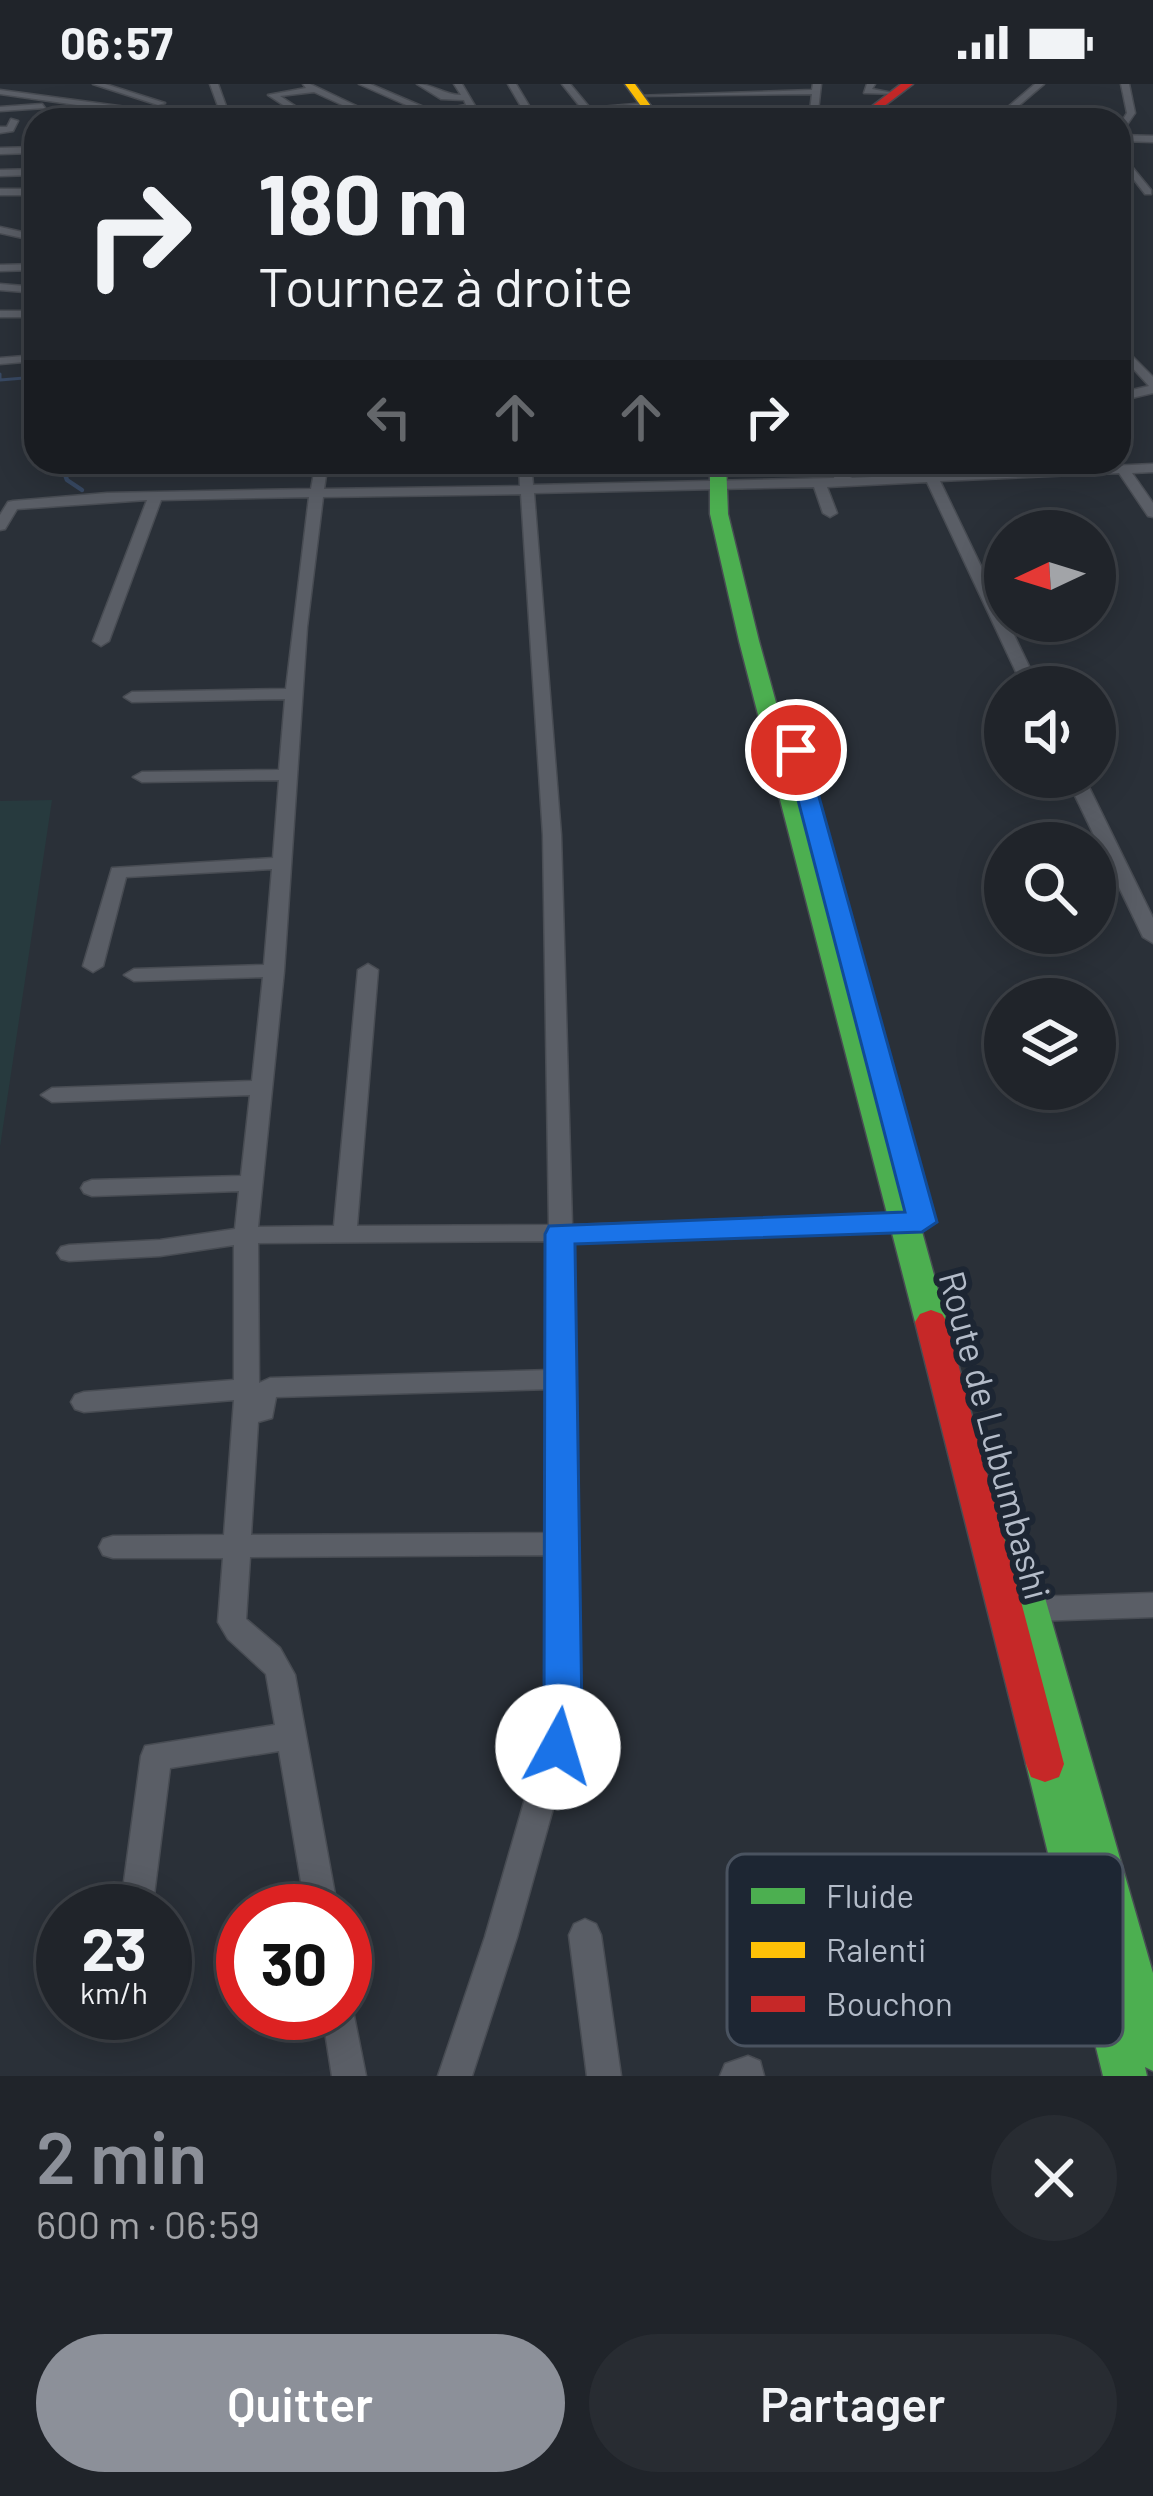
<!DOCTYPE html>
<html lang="fr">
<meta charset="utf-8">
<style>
body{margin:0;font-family:Barlow,sans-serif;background:#282c32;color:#f1f3f6;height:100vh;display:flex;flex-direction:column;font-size:45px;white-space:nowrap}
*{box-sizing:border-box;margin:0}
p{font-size:39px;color:#a2a4a8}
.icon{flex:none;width:66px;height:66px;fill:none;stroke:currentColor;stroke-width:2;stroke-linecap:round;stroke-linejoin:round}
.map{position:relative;height:1992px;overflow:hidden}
.side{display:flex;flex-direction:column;background:#20242a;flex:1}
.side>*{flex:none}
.guide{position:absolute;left:24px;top:24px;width:1107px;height:366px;border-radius:36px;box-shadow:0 6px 30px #0003,0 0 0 3px #3d4147;background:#20242a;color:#f1f3f6;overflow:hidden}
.needle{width:78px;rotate:266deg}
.buttons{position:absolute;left:984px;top:426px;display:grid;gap:24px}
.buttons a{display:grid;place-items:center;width:132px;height:132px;border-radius:50%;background:#20242a;box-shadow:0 6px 30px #0003,0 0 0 3px #3d4147;font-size:60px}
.speed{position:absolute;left:36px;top:1800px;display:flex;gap:24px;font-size:60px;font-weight:700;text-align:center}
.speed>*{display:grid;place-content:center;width:156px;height:156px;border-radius:50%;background:#20242a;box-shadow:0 6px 30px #0003,0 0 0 3px #3d4147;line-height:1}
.speed small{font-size:30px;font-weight:400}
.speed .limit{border:18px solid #d22;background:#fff;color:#111}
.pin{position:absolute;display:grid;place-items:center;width:102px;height:102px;color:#fff;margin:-51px;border:6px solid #fff;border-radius:50%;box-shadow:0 3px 12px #0007}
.me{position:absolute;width:132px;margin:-66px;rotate:6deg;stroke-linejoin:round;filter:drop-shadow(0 0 9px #0008)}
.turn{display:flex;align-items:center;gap:42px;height:252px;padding:0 36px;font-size:54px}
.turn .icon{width:156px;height:156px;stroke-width:2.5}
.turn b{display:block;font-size:84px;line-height:102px}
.lanes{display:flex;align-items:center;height:114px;padding:0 36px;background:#0003;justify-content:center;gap:60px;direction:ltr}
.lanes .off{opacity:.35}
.round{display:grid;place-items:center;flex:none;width:126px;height:126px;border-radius:63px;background:#282c32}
.head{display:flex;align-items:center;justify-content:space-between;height:204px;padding:0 36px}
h1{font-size:72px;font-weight:600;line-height:90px;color:#8c9099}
.cta{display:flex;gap:24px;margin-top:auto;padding:24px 36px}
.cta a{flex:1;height:138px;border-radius:72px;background:#8c9099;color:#fff;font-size:48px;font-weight:600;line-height:138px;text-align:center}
.cta a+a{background:#282c32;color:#f1f3f6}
.status{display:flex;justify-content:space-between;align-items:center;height:84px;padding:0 60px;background:#20242a;direction:ltr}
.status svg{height:33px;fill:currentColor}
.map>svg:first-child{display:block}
.green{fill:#273a3e}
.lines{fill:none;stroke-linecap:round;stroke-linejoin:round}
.stream-far1{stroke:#384963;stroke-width:3}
.stream{stroke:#384963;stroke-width:4.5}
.street-casing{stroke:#484c53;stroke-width:3}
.fast-casing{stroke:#484c53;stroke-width:3}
.slow-casing{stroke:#484c53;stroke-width:3}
.jam-casing{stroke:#484c53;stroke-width:3}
.street{fill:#5a5e66;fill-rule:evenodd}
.fast{fill:#4caf50;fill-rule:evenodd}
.slow{fill:#ffc107;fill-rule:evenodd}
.jam{fill:#c62828;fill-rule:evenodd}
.route{fill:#1a73e8;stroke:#114b97;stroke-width:3}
.labels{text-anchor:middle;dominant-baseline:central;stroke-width:12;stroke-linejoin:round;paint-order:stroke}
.street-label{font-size:36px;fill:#b4bcc9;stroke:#1d2633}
.key{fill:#1d2633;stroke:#4a5360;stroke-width:3}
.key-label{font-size:33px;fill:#b4bcc9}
</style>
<div class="status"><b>06:57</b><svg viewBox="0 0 49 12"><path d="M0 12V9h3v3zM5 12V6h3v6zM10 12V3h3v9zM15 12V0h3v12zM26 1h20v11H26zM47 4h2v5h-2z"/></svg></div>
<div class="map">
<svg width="1153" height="1992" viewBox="0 0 1153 1992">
<rect width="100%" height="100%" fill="#2a3038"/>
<path class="green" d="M52 716 0 1063V717Z"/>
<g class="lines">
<path class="stream-far1" d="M0 290V296L36 293
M36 337 24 346 32 349 29 355 36 363"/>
<path class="stream" d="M45 378 47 388 63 385 67 396 82 406"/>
<defs>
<path id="street" d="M93 0H105L165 19 158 21Z
M210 0H218L231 36H223Z
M303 0H310L386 36H375L314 8 280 12 316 36H306L268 11 306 4Z
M359 0H370L433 27 466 21 464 16 441 15 417 0C433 0 444 11 461 11L454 0H462L475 22 441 30 451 36H440Z
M508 0H516L534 30 582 25 562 0H570L590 24 646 19 650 21 528 36H500L526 31Z
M813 0H821L817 36H809L812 10 635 12 812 6Z
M867 0H875L872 5 898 10 864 9Z
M1035 0H1044L1002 36H993Z
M1121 0H1129L1135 29 1120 51 1153 52V58L1119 57V42L1127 29Z
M0 6 200 33 204 36H182L0 10Z
M42 20 45 24 0 27V23Z
M11 35 18 37 13 47 0 49V43H7Z
M36 63V69L0 70V64Z
M1119 67 1151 106V110H1145L1119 76Z
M36 85V91L0 92V86Z
M0 105H36V111H0Z
M0 143 36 151V157L0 149Z
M36 180V186L0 187V181Z
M0 200 36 203V209L0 206Z
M0 227H36V233H0Z
M1119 259 1153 293V309L1119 317V309L1149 302 1119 269Z
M36 271V277L0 280V274Z
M316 378H328L324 405 520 402 519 378H531L533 401 834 394 835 390 869 378H887L850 394 1153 380V388L1132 389 1153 419V433L1148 432 1119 389 940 397 1039 603H1023L927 398 827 403 837 429 830 433 823 429 814 403 534 409 561 751 572 1141 914 1130 922 1132 925 1138 922 1144 914 1146 573 1157 579 1632 517 1853 472 1992H438L485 1853 549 1632 550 1471 250 1473 246 1535 280 1564 295 1591 338 1827H306L279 1667 170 1684 152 1827H120L141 1672 145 1662 275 1641 266 1590 228 1555 218 1538 223 1474H113L103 1471 99 1463 103 1455 113 1452 224 1451 234 1316 84 1328 75 1325 71 1318 75 1311 84 1308 234 1296V1161L160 1172 69 1177 61 1175 57 1169 61 1163 69 1161 160 1156 235 1145 239 1107 92 1112 84 1109 81 1104 84 1099 92 1096 241 1092 250 1011 52 1018 41 1011 52 1004 252 997 263 893 134 897 124 891 134 885 264 881 272 785 126 793 103 882 93 888 83 882 112 784 273 774 279 696 142 698 133 693 142 688 279 686 285 615 132 618 124 613 132 608 286 605 309 413 161 416 109 557 101 562 93 557 147 416 17 425 5 445 0 446V431L8 418 13 417 107 409 311 405ZM521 410 543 751 549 1141 357 1142 378 886 368 880 358 886 334 1142 258 1143 284 887 307 543 323 413ZM549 1157 551 1286 270 1294 259 1299 258 1159ZM551 1305V1449L251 1451 258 1338 272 1334 276 1313Z
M1066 693H1084L1153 834V859L1143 853Z
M1153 1509V1533L1033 1537 1023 1533 1019 1525 1023 1517 1033 1513Z
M585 1835 596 1840 601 1851 621 1992H587L569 1851 574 1840Z
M345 1915 351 1917 366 1992H332L322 1929H345Z
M748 1972 760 1977 764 1992H720L725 1980Z"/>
<path id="fast" d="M710 378H726L728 430 759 557 947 1238 942 1246H920L915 1238 739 557 710 430Z
M1001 1406 1013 1410 1018 1420 1153 1889V1987L1145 1983 1147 1992H1103L1026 1680 1031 1667 1050 1664 984 1420 989 1410Z"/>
<path id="slow" d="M625 0H635L661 36H651Z"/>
<path id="jam" d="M901 0H913L866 36H854Z
M931 1226 942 1230 947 1238 1064 1680 1059 1693 1045 1698 1031 1693 1026 1680 915 1238 920 1230Z"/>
</defs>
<use href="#street" class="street-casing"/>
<use href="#fast" class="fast-casing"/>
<use href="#slow" class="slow-casing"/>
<use href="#jam" class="jam-casing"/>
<use href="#street" class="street"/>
<use href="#fast" class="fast"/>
<use href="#slow" class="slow"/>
<use href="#jam" class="jam"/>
</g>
<path class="route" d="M796 660 806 666 937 1138 922 1148 575 1160 582 1632 571 1675 558 1680 544 1675 538 1663 544 1632 545 1150 549 1142 905 1128 785 666Z"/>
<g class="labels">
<g class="street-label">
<text transform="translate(996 1351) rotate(75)">Route de Lubumbashi</text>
</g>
</g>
<rect x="727" y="1770" width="396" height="192" rx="18" class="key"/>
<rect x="751" y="1804" width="54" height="16" fill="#4caf50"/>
<rect x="751" y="1858" width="54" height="16" fill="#ffc107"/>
<rect x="751" y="1912" width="54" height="16" fill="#c62828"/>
<g class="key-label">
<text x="826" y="1824">Fluide</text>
<text x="826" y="1878">Ralenti</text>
<text x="826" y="1932">Bouchon</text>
</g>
</svg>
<div class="buttons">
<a><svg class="needle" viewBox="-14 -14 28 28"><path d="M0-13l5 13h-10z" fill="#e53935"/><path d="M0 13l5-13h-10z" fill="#a2a4a8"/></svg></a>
<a><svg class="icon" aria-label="sound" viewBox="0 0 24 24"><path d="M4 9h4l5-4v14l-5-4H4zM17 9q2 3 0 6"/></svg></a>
<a><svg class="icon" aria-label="search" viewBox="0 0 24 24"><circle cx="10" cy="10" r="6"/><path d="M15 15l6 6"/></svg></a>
<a><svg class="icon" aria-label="layers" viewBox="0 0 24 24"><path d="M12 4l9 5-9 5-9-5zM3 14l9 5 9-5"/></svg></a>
</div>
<div class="speed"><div>23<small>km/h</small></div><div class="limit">30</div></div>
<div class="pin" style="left:796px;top:666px;background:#d93025"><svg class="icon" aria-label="arrive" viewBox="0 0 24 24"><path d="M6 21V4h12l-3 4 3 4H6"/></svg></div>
<svg class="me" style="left:558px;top:1663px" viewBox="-20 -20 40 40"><circle r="19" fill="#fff"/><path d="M0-13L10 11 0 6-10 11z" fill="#1a73e8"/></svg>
<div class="guide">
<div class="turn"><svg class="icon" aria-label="right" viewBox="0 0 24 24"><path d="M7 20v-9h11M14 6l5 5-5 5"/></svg><div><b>180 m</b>Tournez à droite</div></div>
<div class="lanes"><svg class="icon off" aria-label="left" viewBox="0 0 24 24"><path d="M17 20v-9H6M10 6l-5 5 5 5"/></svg><svg class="icon off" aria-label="ahead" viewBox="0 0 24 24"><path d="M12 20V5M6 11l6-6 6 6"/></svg><svg class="icon off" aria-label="ahead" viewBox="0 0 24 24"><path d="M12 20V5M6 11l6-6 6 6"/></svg><svg class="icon" aria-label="right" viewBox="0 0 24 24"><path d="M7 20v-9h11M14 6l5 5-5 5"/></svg></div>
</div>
</div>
<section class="side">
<div class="head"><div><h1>2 min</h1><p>600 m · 06:59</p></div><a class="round"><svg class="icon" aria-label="close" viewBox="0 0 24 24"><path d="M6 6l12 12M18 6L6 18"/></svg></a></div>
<div class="cta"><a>Quitter</a><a>Partager</a></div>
</section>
